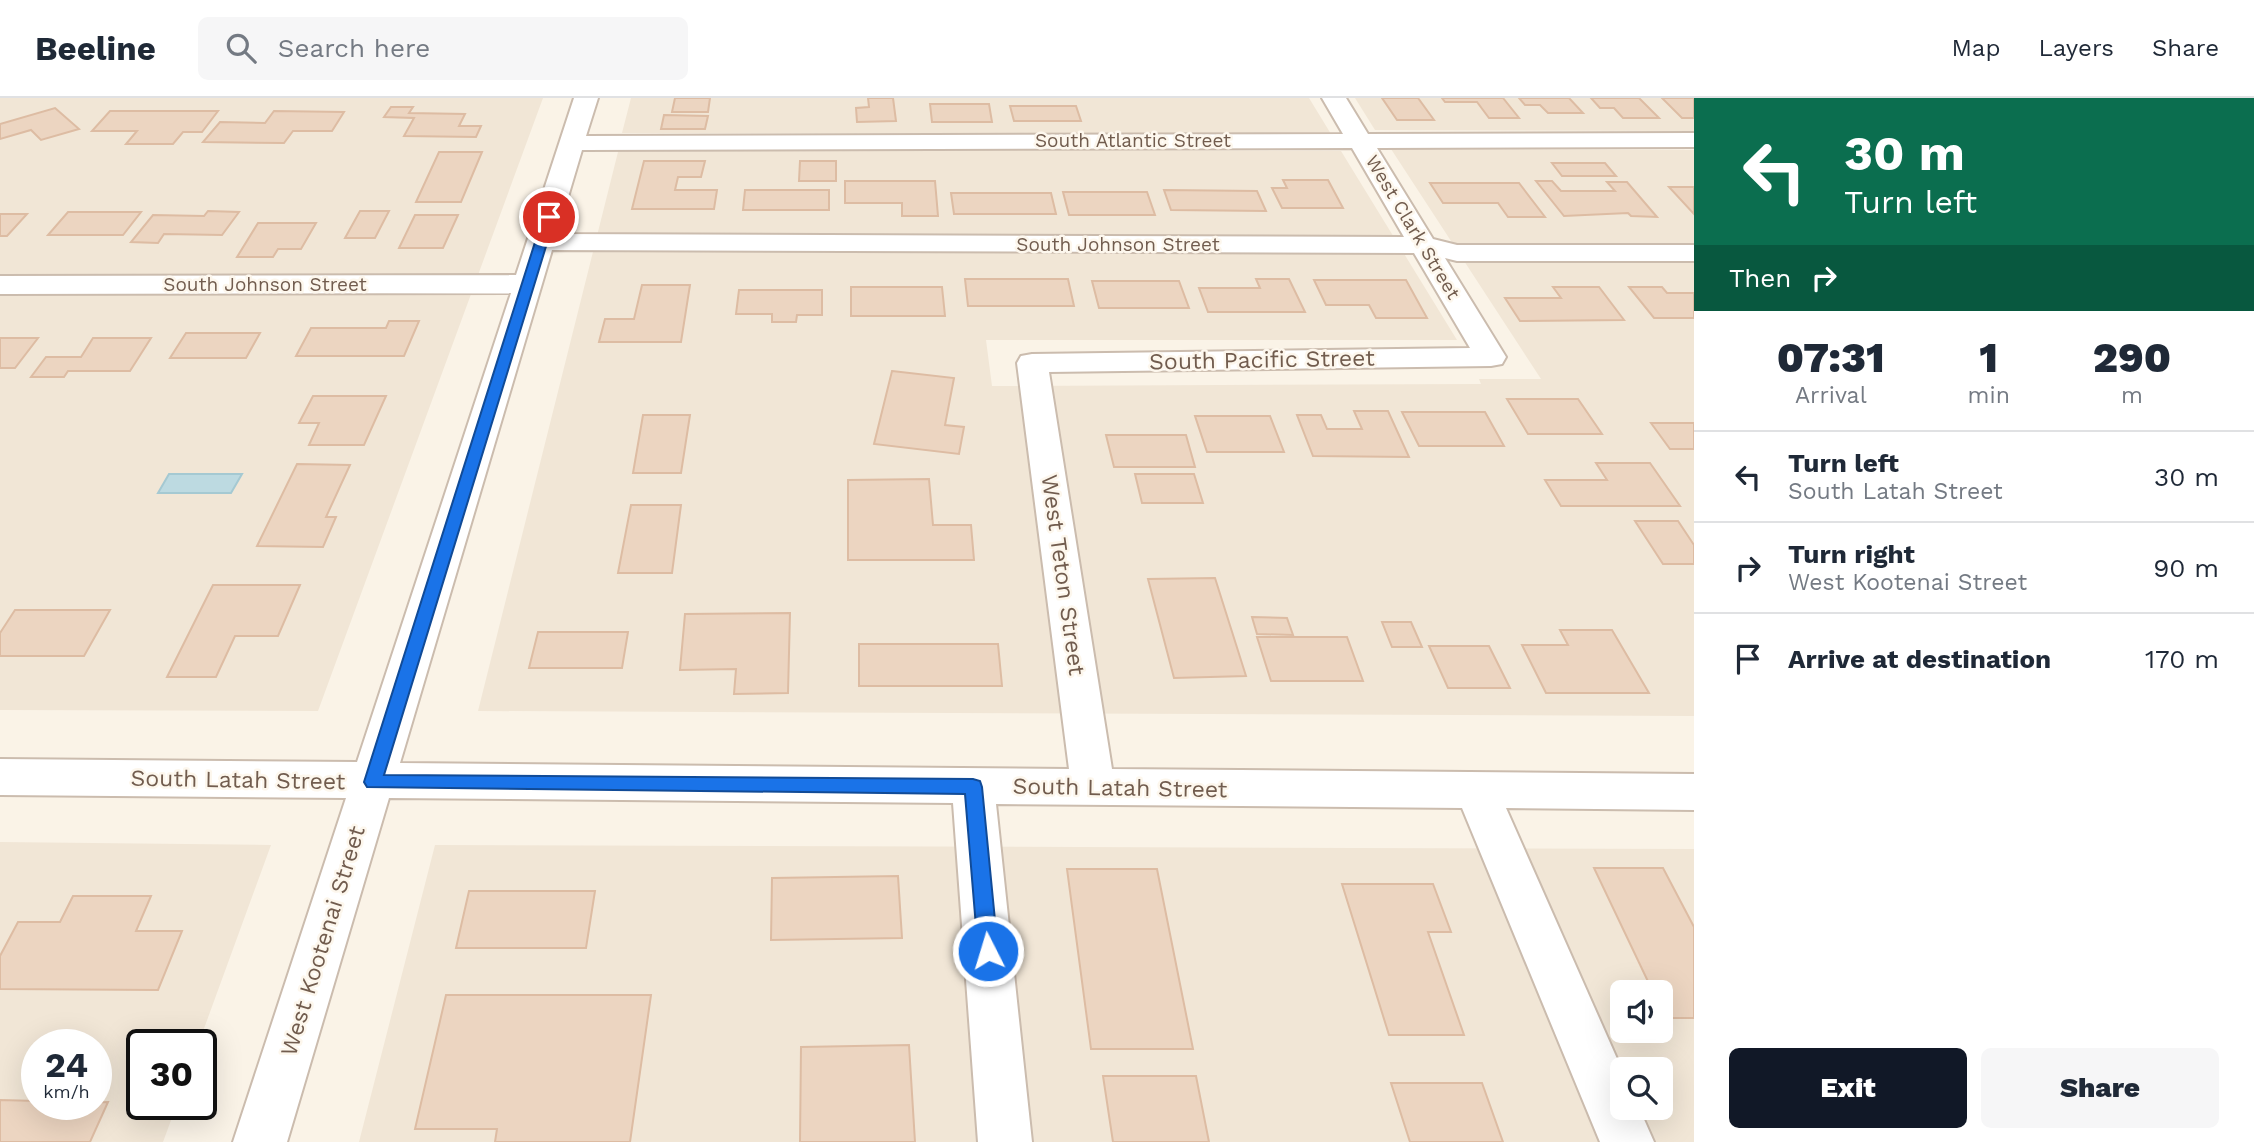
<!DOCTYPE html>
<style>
body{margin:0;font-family:"Work Sans",sans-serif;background:#f6f6f7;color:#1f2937;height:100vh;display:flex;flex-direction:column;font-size:26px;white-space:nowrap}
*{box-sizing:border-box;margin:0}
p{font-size:23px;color:#747a83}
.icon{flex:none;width:38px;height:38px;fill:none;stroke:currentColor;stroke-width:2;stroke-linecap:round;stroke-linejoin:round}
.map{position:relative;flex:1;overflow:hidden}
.side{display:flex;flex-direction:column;background:#fff;width:560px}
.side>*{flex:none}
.top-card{background:#0b6e4f;color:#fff;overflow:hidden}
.buttons{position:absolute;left:1610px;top:882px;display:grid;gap:14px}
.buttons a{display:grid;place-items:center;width:63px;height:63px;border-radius:10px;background:#fff;box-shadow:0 7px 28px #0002;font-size:35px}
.speed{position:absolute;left:21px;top:931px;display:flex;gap:14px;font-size:35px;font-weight:700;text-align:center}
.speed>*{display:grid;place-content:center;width:91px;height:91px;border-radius:50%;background:#fff;box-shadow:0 7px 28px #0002;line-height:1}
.speed small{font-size:18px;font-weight:400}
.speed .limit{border:4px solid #111;border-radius:10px;background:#fff;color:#111}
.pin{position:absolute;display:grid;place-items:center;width:60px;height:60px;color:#fff;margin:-30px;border:4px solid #fff;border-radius:50%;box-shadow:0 2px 7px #0007}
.me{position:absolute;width:77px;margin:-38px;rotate:355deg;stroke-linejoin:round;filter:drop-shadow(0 0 5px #0008)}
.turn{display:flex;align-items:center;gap:24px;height:147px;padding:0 35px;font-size:32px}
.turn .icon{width:91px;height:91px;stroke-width:2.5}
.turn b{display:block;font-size:49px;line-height:60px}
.then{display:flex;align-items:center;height:66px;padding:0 35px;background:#0003;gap:14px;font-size:26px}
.eta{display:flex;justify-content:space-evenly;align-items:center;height:119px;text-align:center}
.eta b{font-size:42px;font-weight:800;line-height:49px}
.action{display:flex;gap:14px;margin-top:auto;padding:14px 35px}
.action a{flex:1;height:80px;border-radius:10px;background:#111827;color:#fff;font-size:28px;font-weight:800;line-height:80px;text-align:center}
.action a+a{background:#f6f6f7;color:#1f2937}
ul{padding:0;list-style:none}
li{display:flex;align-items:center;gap:21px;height:91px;padding:0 35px;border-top:2px solid #e0e1e3}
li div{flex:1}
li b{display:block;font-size:26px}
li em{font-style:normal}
header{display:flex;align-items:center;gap:42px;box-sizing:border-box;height:98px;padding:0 35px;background:#fff;border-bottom:2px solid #e0e1e3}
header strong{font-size:33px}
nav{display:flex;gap:38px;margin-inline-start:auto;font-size:24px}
.search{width:490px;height:63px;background:#f6f6f7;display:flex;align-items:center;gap:18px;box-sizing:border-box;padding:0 24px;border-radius:10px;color:#747a83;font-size:26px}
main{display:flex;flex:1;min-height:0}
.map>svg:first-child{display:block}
.residential{fill:#f1e6d6;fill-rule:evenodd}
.water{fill:#bddae1;stroke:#a5c9d2;stroke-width:2}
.building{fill:#ecd5c1;stroke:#ddbca3;stroke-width:2}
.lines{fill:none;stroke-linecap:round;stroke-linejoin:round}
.minor-casing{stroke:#cbbcae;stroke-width:4}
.minor{fill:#fff;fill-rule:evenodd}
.route{fill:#1a73e8;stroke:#114b97;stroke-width:2}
.labels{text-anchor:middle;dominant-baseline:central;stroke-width:5;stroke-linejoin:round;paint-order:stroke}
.far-street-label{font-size:19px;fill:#715c4e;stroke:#fdf7ed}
.street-label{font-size:23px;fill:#715c4e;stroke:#fdf7ed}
</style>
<header>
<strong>Beeline</strong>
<div class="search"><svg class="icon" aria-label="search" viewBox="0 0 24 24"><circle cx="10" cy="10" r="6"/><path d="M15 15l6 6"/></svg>Search here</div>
<nav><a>Map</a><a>Layers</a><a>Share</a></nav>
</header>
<main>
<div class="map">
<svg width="1694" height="1044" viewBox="0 0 1694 1044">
<rect width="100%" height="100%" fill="#faf3e7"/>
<path class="residential" d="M0 0H543L318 613 0 612Z
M631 0H1309L1331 36 622 35Z
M1355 0H1694V33L1375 32Z
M619 50 1341 53 1457 242H986L992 288 1481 286 1479 281H1541L1391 51 1694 52V618L478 613Z
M0 744 271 747 198 947H142V1006H177L163 1044H0ZM37 947H96V1006H37Z
M435 747 1694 751V1044H359ZM1622 894H1661V933H1622ZM1622 971H1661V1010H1622Z"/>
<path class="water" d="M169 376H242L231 395H158Z"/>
<path class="building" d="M675 0H710L708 14H672Z
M868 0H893L896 23 857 24 856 10 869 9Z
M1382 0H1418L1434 22H1397Z
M1442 0H1503L1519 20H1489L1477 4H1445Z
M1519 0H1569L1583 15H1548L1540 7H1525Z
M1591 0H1639L1659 20H1623L1614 10H1600Z
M1662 0H1694V20H1682Z
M930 6H989L992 24H932Z
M1010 8H1076L1081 23H1014Z
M391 9H413L409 15 465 16 459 28H481L476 39 404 38 414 20 384 19Z
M55 10 79 31 41 42 31 32 0 41V26Z
M110 13H218L202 34H183L173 46H126L137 33H92Z
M274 13 344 14 332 33H293L284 45 203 44 220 24 265 25Z
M664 17 708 18 705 31H661Z
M439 54H482L461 104H416Z
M644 63H705L701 79H678L675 92H717L714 111H632Z
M800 63H836V83H799Z
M1552 65H1605L1616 78H1562Z
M1283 82H1328L1343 110H1282L1272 90H1287Z
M845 83H935L938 118H902V105H845Z
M1536 83H1552L1561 93H1615L1607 84H1627L1657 119 1631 118 1628 115 1564 118Z
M1430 85H1519L1545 119H1508L1498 105H1443Z
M1669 89H1694V116Z
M745 92H829V112H743Z
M1164 92 1257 93 1266 113 1171 112Z
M1063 94H1147L1155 117H1069Z
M951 95H1051L1056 116H954Z
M208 113 239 114 222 137 164 136 158 145 131 144 153 117 204 118Z
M360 113H389L375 140H345Z
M68 114H141L123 137H48Z
M0 116H27L7 138H0Z
M415 117H458L443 150H399Z
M258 125H316L301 151H278L273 159H237Z
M965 181H1068L1074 208H968Z
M1256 181H1289L1305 214H1208L1199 190H1260Z
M1314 182H1406L1427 220H1376L1369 207H1326Z
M1092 183H1179L1189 210H1099Z
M642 187H690L681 244H599L605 221H634Z
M851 189H942L945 218H851Z
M1553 189H1599L1624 222 1520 223 1505 200H1561Z
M1629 189H1662L1667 195H1694V220H1654Z
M739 192H822V217H797L796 224H772V216H736Z
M389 223H419L404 258H296L311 230H386Z
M186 235H260L246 260H170Z
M0 240H38L15 270H0Z
M93 240H151L130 273H68L64 279H31L46 259H81Z
M892 273 954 280 945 327 964 329 959 356 874 346Z
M313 298H386L364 347H309L319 325H299Z
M1507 301H1578L1602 336H1528Z
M1354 313H1388L1409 359 1313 358 1297 317H1321L1327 331H1362Z
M1402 314H1485L1504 348H1419Z
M643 317H690L681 375H633Z
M1195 318H1270L1284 354H1207Z
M1651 325H1694V351H1670Z
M1106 337H1186L1195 369H1114Z
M1596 365H1650L1680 408H1561L1545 382H1607Z
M297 366 350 367 326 419H336L323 449 257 448Z
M1135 376H1194L1203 405H1142Z
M929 381 933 427H971L974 462H848V382Z
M631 407H681L672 475H618Z
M1635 423H1678L1694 447V466H1663Z
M1215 480 1246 578 1174 580 1148 481Z
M213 487H300L278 538H235L216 579H167Z
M15 512H110L84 558H0V535Z
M790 515 788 595 734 596 736 571 680 572 685 516Z
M1252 519 1287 520 1293 537 1257 536Z
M1382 524H1411L1422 549H1392Z
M1560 532H1612L1649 595H1546L1522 547H1568Z
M538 534H628L622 570H529Z
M1257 539H1347L1363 583H1271Z
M859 546H998L1002 588H859Z
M1429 548H1489L1510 590H1448Z
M1594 770H1663L1694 829V920H1666L1661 910V894H1653Z
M1067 771H1157L1193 951H1091Z
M898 778 902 840 771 842 772 780Z
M1342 786H1433L1451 834H1428L1464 937H1389Z
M469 793H595L586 850H456Z
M73 798H151L136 833H182L158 892 0 891V858L18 824H60Z
M446 897H651L630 1044H495L497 1031H415Z
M909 947 915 1044H800L801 949Z
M1103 978H1196L1209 1044H1113Z
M1391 985H1482L1503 1044H1410Z
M0 1002 37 1003V1006L108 1004 90 1044H0Z"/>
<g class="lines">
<defs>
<path id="minor" d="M574 0H598L586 38 1343 36 1322 0H1346L1368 36 1694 35V49L1377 50 1433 141 1457 147H1694V163H1457L1445 160 1506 259 1502 266 1491 268 1049 274 1112 671 1694 676V712L1506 710 1622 972V1010H1639L1654 1044H1600L1462 710 996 706 1032 1044H978L953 705 389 700 287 1044H233L346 700 0 697V661L357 664 511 195 0 196V178L516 177ZM1352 50 1404 139 557 136 582 52ZM552 152 1414 155 1470 250 1032 256 1021 258 1017 265 1069 671 400 665Z"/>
</defs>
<use href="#minor" class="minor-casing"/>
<use href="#minor" class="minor"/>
</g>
<path class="route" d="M549 116 555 119 384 677 973 681 980 683 982 689 998 853 995 859 988 862 981 859 978 853 965 696 367 689 364 684 543 119Z"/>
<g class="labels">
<g class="far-street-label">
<text x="1133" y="42">South Atlantic Street</text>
<text transform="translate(1413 129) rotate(59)">West Clark Street</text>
<text x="1118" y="146">South Johnson Street</text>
<text x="265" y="186">South Johnson Street</text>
</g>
<g class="street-label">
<text transform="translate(1262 262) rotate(-1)">South Pacific Street</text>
<text transform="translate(1063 477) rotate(82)">West Teton Street</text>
<text transform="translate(238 682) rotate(1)">South Latah Street</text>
<text transform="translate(1120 690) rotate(1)">South Latah Street</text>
<text transform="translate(323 843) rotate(-73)">West Kootenai Street</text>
</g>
</g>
</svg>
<div class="buttons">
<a><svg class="icon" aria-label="sound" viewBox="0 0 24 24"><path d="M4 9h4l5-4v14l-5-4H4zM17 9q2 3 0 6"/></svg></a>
<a><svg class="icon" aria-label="search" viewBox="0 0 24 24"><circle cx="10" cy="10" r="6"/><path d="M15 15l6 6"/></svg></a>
</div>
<div class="speed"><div>24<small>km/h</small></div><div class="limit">30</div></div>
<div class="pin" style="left:549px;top:119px;background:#d93025"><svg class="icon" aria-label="arrive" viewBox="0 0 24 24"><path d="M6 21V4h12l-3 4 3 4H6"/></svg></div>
<svg class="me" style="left:988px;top:853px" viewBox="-20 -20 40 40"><circle r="17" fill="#1a73e8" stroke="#fff" stroke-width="3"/><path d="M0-11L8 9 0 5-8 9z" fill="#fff"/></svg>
</div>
<section class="side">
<div class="top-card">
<div class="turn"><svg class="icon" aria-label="left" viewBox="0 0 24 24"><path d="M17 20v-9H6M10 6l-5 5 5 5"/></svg><div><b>30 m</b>Turn left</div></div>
<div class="then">Then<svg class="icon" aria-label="right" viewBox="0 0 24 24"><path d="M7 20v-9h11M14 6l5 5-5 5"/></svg></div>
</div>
<div class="eta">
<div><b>07:31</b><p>Arrival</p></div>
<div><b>1</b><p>min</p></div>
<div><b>290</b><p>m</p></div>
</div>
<ul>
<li><svg class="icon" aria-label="left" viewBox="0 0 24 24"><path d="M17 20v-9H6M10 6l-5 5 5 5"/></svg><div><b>Turn left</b><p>South Latah Street</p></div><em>30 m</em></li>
<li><svg class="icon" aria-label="right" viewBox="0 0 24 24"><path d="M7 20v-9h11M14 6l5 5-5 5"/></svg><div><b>Turn right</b><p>West Kootenai Street</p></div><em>90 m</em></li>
<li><svg class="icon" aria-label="arrive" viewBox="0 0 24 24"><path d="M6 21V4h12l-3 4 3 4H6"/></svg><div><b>Arrive at destination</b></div><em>170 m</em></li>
</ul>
<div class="action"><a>Exit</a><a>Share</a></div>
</section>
</main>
